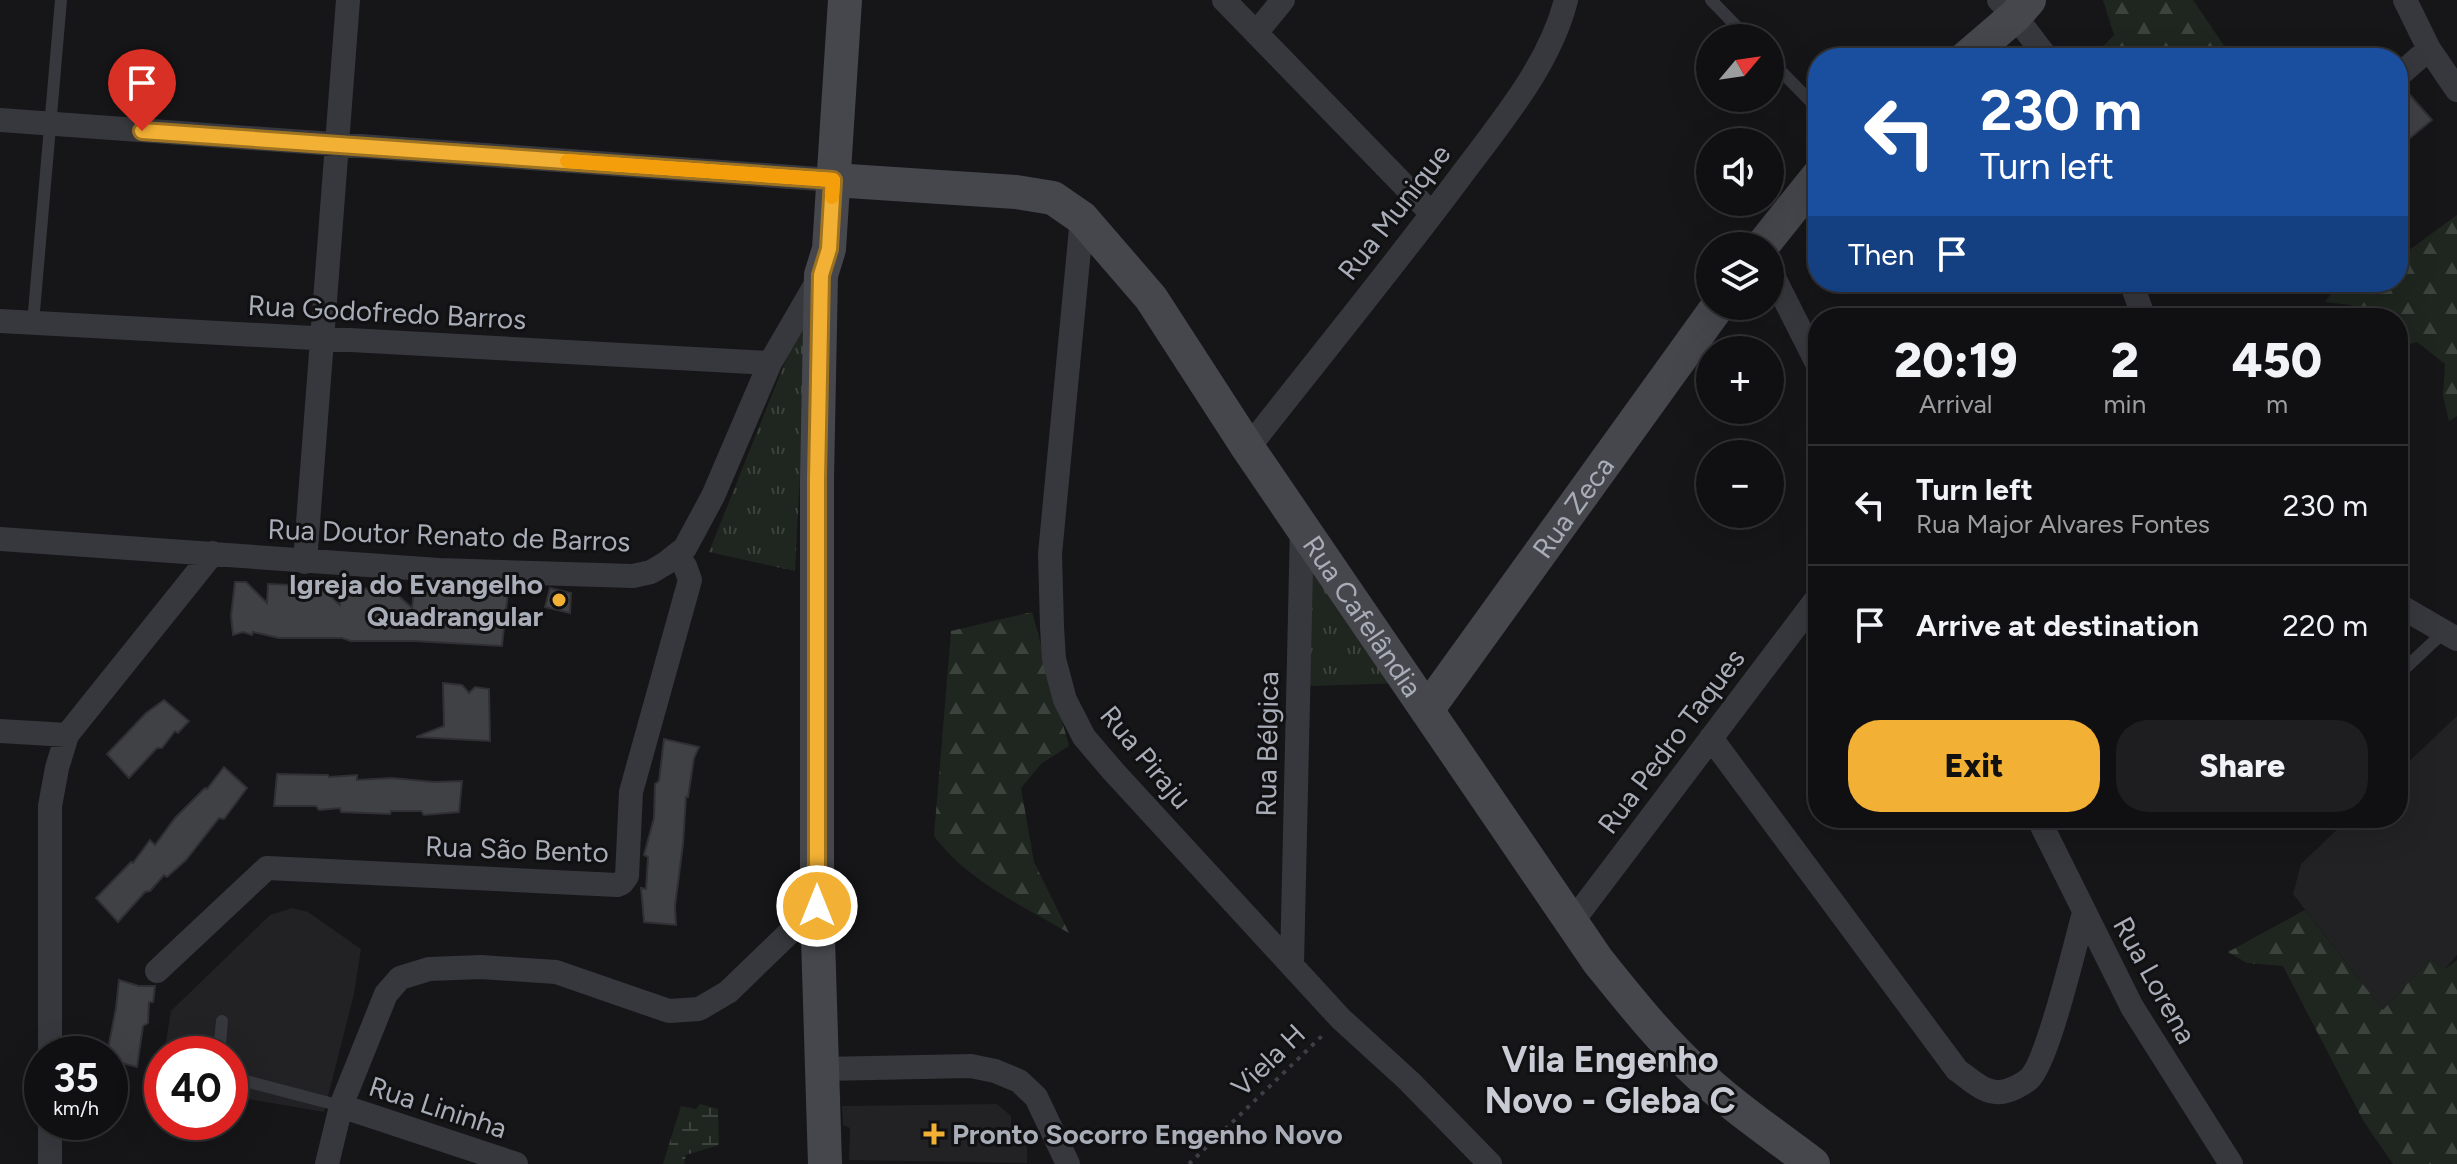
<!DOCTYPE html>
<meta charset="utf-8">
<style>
body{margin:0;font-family:Figtree,sans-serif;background:#1e1e20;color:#f1f3f6;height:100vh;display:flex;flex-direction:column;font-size:30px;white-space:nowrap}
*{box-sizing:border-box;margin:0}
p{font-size:26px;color:#9c9d9f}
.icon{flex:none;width:44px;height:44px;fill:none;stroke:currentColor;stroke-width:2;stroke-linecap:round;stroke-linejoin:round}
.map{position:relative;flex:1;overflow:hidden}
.drawer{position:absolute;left:1808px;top:308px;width:600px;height:520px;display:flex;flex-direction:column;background:#101012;border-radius:32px;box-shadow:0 8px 32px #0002,0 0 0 2px #303032}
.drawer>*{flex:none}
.guide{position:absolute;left:1808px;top:48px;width:600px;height:244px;border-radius:32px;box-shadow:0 8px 32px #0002,0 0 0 2px #303032;background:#1a4fa0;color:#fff;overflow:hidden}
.needle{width:52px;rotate:61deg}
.controls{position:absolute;left:1696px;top:24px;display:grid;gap:16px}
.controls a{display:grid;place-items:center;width:88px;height:88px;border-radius:50%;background:#101012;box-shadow:0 8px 32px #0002,0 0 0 2px #303032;font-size:40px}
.speed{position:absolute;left:24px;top:1036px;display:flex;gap:16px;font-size:40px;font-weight:700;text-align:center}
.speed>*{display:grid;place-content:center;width:104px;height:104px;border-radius:50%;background:#101012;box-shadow:0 8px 32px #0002,0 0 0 2px #303032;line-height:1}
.speed small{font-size:20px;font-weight:400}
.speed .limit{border:12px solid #d22;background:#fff;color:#111}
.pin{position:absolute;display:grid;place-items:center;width:68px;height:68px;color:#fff;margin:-82px -34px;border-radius:50% 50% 50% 0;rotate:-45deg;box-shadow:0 0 8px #0007}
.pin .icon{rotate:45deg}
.me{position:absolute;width:88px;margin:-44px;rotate:0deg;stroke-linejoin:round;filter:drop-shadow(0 0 6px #0008)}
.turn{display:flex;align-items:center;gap:28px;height:168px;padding:0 40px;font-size:36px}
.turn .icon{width:104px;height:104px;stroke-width:2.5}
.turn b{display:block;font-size:56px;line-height:68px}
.then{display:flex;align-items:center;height:76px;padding:0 40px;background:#0003;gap:16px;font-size:30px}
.eta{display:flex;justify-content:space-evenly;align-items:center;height:136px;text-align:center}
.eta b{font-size:48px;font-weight:800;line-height:56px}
.primary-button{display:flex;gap:16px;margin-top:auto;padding:16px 40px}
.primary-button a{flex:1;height:92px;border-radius:32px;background:#f2b134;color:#111;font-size:32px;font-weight:800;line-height:92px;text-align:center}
.primary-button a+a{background:#1e1e20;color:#f1f3f6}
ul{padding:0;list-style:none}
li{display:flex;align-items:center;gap:24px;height:120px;padding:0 40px;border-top:2px solid #303032}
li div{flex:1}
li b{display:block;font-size:30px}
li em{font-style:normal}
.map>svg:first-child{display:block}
.built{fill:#222225}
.forest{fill:url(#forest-firs)}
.wetland{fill:url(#wetland-marsh)}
.park{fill:url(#park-tufts)}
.building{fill:#404145;stroke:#303034;stroke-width:2}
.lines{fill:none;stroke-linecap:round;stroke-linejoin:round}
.path{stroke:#3d3f44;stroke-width:4;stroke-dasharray:4 6;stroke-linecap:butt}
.lane{stroke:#37383d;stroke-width:12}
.street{stroke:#37383d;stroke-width:24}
.secondary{stroke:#45474d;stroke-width:34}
.route-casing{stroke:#9d7322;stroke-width:20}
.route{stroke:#f2b134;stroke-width:14}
.slow{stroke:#f59e0b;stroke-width:14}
.poi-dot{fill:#f2b134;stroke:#111113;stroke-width:3}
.labels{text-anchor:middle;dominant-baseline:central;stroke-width:6;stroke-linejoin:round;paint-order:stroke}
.street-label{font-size:28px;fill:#a8adb8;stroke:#111113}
.poi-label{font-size:28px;font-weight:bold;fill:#a8adb8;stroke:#111113;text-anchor:end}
.district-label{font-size:36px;font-weight:bold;fill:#c9ccd4;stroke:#111113}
</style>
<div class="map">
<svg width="2457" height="1164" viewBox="0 0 2457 1164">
<defs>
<pattern id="forest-firs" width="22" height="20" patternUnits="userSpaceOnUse" patternTransform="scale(2)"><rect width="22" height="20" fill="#1e261f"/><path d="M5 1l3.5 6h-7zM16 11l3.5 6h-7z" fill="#3c433d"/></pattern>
<pattern id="wetland-marsh" width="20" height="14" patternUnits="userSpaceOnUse" patternTransform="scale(2)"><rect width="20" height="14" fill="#1e261f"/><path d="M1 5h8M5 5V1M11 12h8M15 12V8" fill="none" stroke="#3c433d"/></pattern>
<pattern id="park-tufts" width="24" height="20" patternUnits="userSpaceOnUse" patternTransform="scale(2)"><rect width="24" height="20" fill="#1e261f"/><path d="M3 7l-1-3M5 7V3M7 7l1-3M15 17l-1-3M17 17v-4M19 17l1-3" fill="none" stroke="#3c433d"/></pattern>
</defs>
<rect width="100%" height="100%" fill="#161618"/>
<path class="built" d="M2457 716V955L2445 969 2430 959 2383 1010 2293 894 2301 864 2349 818H2398V772Z
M292 908 308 912 361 949 354 994 324 1112 230 1096V1054H164L171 1011 270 915Z
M997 1104 1011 1116V1130L1027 1138V1163L849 1160 850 1128 843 1125 842 1106Z"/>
<path class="forest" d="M2103 0H2193L2225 47 2212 58H2092L2114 35Z
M2457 215V416L2449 421 2443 396 2445 364 2417 342 2398 347V318H2358L2351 305 2325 302 2340 282H2398V254L2401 256Z
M1032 612 1069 746 1042 763 1021 788 1034 862 1069 933C1023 906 966 880 934 836L951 631Z
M2305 910 2383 1010 2430 959 2445 969 2457 960V1164H2393L2364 1122 2283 966 2247 963 2228 952Z"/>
<path class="wetland" d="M700 1104 718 1109 719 1145 686 1155 684 1164H663L681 1106 696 1109Z"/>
<path class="park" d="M809 302 795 571 709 552Z
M1305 537 1405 683 1309 686Z"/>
<path class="building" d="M2409 94 2432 120 2398 148V104Z
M235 582H246L267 603 268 584 319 586 340 605 342 588 391 589 412 608 414 590 475 594 508 592 502 646 414 641H351L342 638H279L253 632 252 635 243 632 233 635 231 616Z
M550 588 571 593 570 613 545 607Z
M443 683 462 685 469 693 475 687 489 689 490 741 416 737 444 726Z
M164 700 189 721 178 733 175 731 162 748H157L129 778 107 754 146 713Z
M664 739 699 747 694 758 688 797H686L683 844 675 906 676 925 644 922 641 888 646 889 648 857 644 855 654 818 655 784 659 781Z
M224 767 247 788 224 819 219 818 186 860 167 877 164 875 150 891 145 892 118 922 96 898 131 862 133 863 150 840 155 845 175 818 205 788 207 789Z
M277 774 328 775 329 777 357 775V780L392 778 434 782 462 781 459 812 424 815 421 811H391L390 814 341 812 340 808 319 810 316 806H274Z
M119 980 139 986H155L153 1002H149L148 1023 143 1026 137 1067 110 1060V1054H107L116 1008Z"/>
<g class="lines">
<path class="path" d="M1189 1164 1324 1034"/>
<path class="lane" d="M1711 0 1748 38
M1770 60 1818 109
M33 323 61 0
M2398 675 2445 631
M219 1054 222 1021
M230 1077 341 1106"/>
<path class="street" d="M1224 0 1432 214
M1999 0 2015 16 2047 58
M2405 0 2429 49 2457 90
M1256 33 1283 0
M2398 76 2429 49
M0 120 833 180
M1082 218 1050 554 1052 627 1054 659 1065 700 1084 737 1113 771 1341 1019 1409 1081 1490 1164
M1770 270 1818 365
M2131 282 2144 318
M0 321 770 363
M1248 448C1320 356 1394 266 1463 173 1502 121 1550 64 1566 0
M0 539 439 570 633 576 651 572 666 563 685 548 713 496 770 363 820 277
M305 562 348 0
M2398 605 2457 639
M0 731 67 735
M1711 738 1957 1070C1970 1079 1984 1094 2001 1092 2010 1091 2022 1085 2029 1079 2048 1062 2075 944 2084 913
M2038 818 2132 1007 2231 1164
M1572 922 1818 597
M1292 964 1302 526
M157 971 267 868 617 885 622 883 627 876 631 792 690 580 685 566 676 555
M50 1054V806L57 768 67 735 213 553
M822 1069 971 1066 995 1071 1019 1081 1036 1097 1068 1164
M341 1106 516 1164
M50 1164V1122
M327 1164 341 1106 386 994 400 978 429 969 481 967 556 972 669 1011 699 1009 728 992 817 906"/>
<g class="secondary">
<path d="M1966 58 2015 16 2029 0"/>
<path id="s1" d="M833 180 1016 192 1053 198 1082 218 1151 298 1248 448 1598 961C1628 998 1657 1035 1692 1068 1729 1104 1772 1133 1813 1164"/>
<path d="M1762 246 1818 176"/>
<path id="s2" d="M1427 710 1718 306"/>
<path d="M825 1164 817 906V479L821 275 829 249 845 0"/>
</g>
</g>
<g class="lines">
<defs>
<path id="route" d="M142 131 833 180 829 249 821 275 817 479V906"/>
</defs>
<use href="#route" class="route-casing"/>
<use href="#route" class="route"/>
<path class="slow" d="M567 161 833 180 832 197"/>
</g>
<g class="poi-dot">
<circle cx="559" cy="600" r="8"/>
<path d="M930 1122h8v8h8v8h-8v8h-8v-8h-8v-8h8z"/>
</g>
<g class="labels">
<g class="street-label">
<text transform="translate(1394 212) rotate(-52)">Rua Munique</text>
<text transform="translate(387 312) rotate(3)">Rua Godofredo Barros</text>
<text stroke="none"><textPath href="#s2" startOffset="250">Rua Zeca</textPath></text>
<text transform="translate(449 535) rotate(2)">Rua Doutor Renato de Barros</text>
<text stroke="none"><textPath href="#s1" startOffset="744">Rua Cafelândia</textPath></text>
<text transform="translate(1671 741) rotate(-53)">Rua Pedro Taques</text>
<text transform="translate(1267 744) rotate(-89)">Rua Bélgica</text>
<text transform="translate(1146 757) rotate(50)">Rua Piraju</text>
<text transform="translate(517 849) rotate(2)">Rua São Bento</text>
<text transform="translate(2155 980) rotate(61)">Rua Lorena</text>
<text transform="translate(1268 1060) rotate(-44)">Viela H</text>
<text transform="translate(438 1107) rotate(18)">Rua Lininha</text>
</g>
<g class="poi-label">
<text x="543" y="584">Igreja do Evangelho<tspan x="543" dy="32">Quadrangular</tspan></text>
<text x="952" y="1134" text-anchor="start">Pronto Socorro Engenho Novo</text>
</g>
<g class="district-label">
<text x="1610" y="1059">Vila Engenho<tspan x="1610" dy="41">Novo - Gleba C</tspan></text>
</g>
</g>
</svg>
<div class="controls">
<a><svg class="needle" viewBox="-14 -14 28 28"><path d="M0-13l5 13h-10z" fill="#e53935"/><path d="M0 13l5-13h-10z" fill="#9c9d9f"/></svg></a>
<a><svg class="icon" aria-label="sound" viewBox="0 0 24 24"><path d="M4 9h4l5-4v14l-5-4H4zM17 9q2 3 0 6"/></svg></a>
<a><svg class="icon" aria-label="layers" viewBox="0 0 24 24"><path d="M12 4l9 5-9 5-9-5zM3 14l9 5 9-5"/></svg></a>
<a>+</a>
<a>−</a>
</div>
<div class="speed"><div>35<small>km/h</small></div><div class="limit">40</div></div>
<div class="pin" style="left:142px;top:131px;background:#d93025"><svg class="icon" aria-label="arrive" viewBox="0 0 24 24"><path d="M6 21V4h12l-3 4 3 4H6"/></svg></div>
<svg class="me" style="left:817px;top:906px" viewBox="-20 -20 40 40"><circle r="17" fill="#f2b134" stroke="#fff" stroke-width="3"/><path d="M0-11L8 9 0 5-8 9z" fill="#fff"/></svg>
<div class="guide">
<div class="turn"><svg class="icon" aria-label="left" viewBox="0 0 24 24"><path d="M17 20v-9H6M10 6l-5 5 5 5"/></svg><div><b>230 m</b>Turn left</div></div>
<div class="then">Then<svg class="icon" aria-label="arrive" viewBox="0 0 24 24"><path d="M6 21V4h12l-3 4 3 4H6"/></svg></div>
</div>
<section class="drawer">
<div class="eta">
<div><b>20:19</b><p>Arrival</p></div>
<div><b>2</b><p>min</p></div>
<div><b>450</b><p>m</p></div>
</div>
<ul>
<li><svg class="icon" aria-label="left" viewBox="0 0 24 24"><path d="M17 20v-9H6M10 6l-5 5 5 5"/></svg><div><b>Turn left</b><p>Rua Major Alvares Fontes</p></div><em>230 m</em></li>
<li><svg class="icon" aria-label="arrive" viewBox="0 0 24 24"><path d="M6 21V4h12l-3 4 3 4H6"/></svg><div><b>Arrive at destination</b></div><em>220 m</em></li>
</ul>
<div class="primary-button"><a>Exit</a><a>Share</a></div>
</section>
</div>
